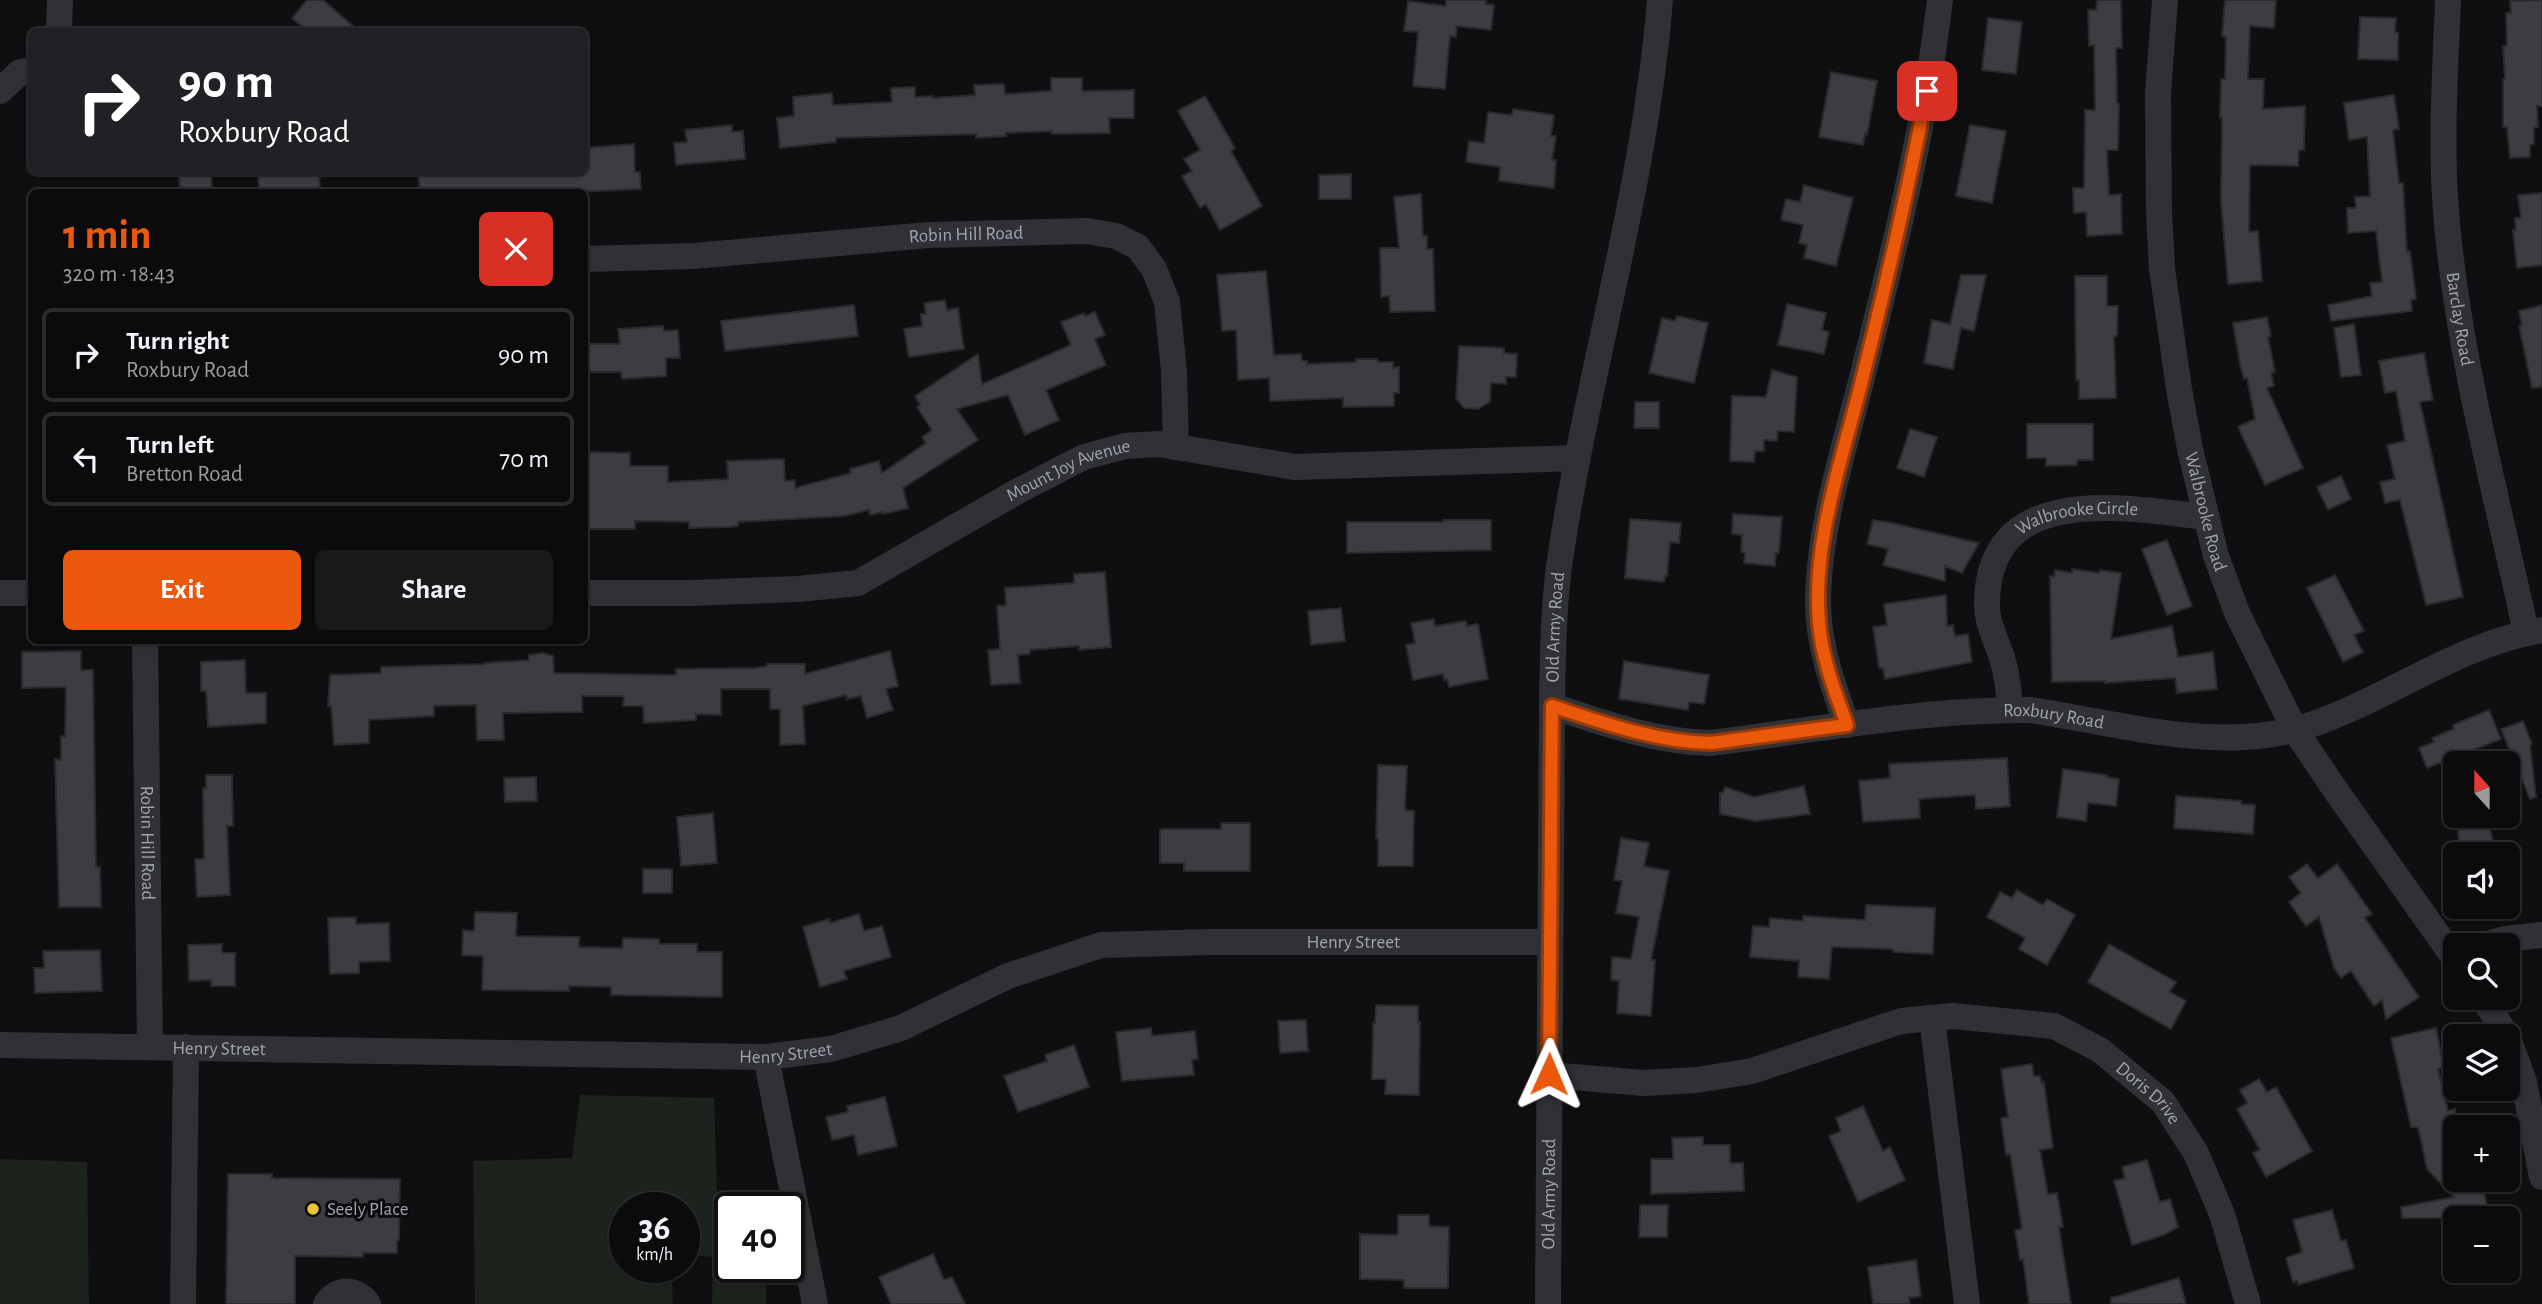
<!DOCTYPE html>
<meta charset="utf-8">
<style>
body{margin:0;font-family:"Alegreya Sans",sans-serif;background:#19191b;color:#f1f3f6;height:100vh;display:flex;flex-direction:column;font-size:26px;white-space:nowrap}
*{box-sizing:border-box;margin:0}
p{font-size:23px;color:#9a9b9d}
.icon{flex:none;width:38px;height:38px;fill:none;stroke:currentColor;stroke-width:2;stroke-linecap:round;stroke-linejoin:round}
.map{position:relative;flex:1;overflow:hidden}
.details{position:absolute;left:28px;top:189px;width:560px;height:455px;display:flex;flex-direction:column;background:#0b0b0d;border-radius:10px;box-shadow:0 2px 5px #0004,0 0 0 2px #2b2b2e}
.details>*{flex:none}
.guide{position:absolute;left:28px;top:28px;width:560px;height:147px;border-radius:10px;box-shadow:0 2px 5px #0004,0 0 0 2px #2b2b2e;background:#202124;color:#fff;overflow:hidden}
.needle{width:46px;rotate:339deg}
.tools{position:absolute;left:2443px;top:751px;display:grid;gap:14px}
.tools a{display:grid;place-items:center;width:77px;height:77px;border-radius:10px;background:#0b0b0d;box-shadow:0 2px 5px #0004,0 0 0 2px #2b2b2e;font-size:35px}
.speed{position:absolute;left:609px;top:1192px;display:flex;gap:14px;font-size:35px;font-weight:700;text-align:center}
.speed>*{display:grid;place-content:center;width:91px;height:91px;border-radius:50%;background:#0b0b0d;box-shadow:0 2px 5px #0004,0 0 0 2px #2b2b2e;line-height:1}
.speed small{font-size:18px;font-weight:400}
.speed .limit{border:4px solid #111;border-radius:10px;background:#fff;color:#111}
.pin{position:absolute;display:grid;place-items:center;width:60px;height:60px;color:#fff;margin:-30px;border-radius:14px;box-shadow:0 4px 10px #0006}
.me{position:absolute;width:77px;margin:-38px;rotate:1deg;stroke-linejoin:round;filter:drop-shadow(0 0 5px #0008)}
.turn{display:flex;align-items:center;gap:24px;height:147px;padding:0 35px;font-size:32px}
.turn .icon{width:91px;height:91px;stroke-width:2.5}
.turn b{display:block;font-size:49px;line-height:60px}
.round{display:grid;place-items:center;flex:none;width:74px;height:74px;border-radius:10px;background:#19191b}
.head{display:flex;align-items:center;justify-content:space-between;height:119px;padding:0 35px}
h1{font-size:42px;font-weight:600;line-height:52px;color:#ea580c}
.button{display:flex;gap:14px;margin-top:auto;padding:14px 35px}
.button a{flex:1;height:80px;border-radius:10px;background:#ea580c;color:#fff;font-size:28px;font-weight:600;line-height:80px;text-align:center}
.button a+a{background:#19191b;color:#f1f3f6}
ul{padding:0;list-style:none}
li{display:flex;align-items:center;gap:21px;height:94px;margin:0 14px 10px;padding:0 21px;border:4px solid #2b2b2e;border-radius:10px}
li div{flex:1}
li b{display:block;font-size:26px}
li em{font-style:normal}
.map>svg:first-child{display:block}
.green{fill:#1c231d}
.building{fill:#3c3c41;stroke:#2a292c;stroke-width:2}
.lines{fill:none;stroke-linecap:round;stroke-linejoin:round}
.minor{stroke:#303135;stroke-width:26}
.route-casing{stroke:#983908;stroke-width:18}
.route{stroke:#ea580c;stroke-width:12}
.poi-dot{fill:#e9c52f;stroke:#0b0a0b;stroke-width:2.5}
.labels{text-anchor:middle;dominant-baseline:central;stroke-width:6;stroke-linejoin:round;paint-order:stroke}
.street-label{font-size:19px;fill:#a1a3b1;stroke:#0b0a0b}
.poi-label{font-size:19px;fill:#a1a3b1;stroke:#0b0a0b;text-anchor:start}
</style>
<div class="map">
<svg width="2542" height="1304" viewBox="0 0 2542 1304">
<rect width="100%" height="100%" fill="#0f0f11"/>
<path class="green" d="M580 1095 714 1098 719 1246 730 1247V1267H766V1304H712L713 1257 684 1254V1208H625V1267H671L673 1304H475L473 1161 572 1158Z
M0 1159 87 1162 89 1304H0Z"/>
<path class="building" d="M307 0H323L360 32H309L292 18Z
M1446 0H1486V4L1494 5 1491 30 1457 26 1456 37 1450 36 1445 89 1413 86 1418 32 1404 31 1408 1 1446 6Z
M2097 0H2121L2122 48H2116L2117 104H2119L2118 150H2107L2109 195 2121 194 2122 234 2087 236 2086 212 2074 213 2073 188H2084L2085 110H2095L2094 45 2089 46 2088 10H2096Z
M2225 0H2276L2274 28 2250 26 2248 79H2264L2263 109 2305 106 2304 150H2299L2298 166 2250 165 2249 232 2258 231 2262 281 2228 284 2221 202 2222 118H2220L2221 79H2225L2226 37 2222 36Z
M2542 0V106H2537L2538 127H2534V144L2530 145V157L2510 158 2507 127H2503V79L2505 78 2503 46H2507L2506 13H2511L2510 1Z
M2360 17 2396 18 2395 33H2398V60L2358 59Z
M1988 18 2022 22 2016 74 1982 70Z
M1831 72 1877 81 1867 135 1865 134 1863 145 1819 137Z
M1051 78H1082V91L1134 90V118H1109L1110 133 1052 134V131L1006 133V136L976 138V134L836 138V142L780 148 777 118 794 116 793 97 832 93 833 105 892 102 891 88 915 87V97L933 96V98L975 95 974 85 1004 84 1005 94 1051 91Z
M2394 95 2399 129 2393 130 2399 183H2403L2407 252 2410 251 2416 299 2411 300 2412 311 2331 321 2328 305 2372 296 2370 283 2382 282 2376 231 2348 233 2347 208H2356L2355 197 2370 196 2367 137 2349 140 2344 103Z
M1205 96 1235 148 1231 151 1262 206 1220 230 1206 204 1200 208 1182 176 1192 171 1184 159 1200 150 1178 111Z
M1513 109 1554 115 1551 136H1556L1552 160H1556L1554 188 1499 181 1500 167 1466 162 1469 141 1484 143 1488 112 1512 115Z
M732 125V132L743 131 745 159 676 165 674 143 687 142 685 130Z
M1970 125 2006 131 1992 203 1956 196Z
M634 144 635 172H640L641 189 572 192H420L418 172H584V148Z
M179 172H211L212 192H180Z
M258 172H319L320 192H259Z
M1351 174V199H1319V175Z
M1804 185 1853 198 1836 266 1804 258 1807 245 1799 243 1803 225 1781 220 1786 199 1800 202Z
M2542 193V265L2517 268 2513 230H2516L2515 218H2521L2518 195Z
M1421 194 1423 236H1427V249H1433L1435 311 1390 312 1389 296 1381 297 1380 248H1399L1394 197Z
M1266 271 1274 355 1301 354 1302 361H1307V364L1356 362V359H1377L1378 362H1393V368L1399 367V393H1394V406L1343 407V398L1270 401 1269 378 1238 380 1236 330 1222 331 1217 275Z
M1961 275H1986L1974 331 1961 328 1953 369 1924 363 1932 320 1950 324Z
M2075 276H2107V306H2118L2117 336H2114L2116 398 2079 399V380H2076Z
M945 300 947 310 958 308 964 349 909 357 904 329 922 326 921 314H926L924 303Z
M1787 304 1826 313 1822 330 1829 332 1824 354 1778 345Z
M854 305 858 336 725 351 721 321Z
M2542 305V387L2532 388 2519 326 2522 325 2519 311Z
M1095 312 1105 335 1095 339 1106 365 1046 390 1059 420 1025 435 1008 395 957 409 978 440 903 488 908 508 883 514V512L870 515 869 510 844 516 738 522V526L728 527 689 528V522L635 521V529H584V452L630 453V466H668V482L728 479 727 461 784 459 785 481 795 480V488L851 473 850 469 879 461 882 473 926 443 922 437 932 430 917 407 920 405 915 396 978 354 982 384 1071 345 1061 322 1084 313 1085 316Z
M1677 316 1708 323 1694 383 1649 373 1662 318 1675 321Z
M2267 317 2271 336 2268 337 2275 372 2271 373 2274 386 2267 388 2303 468 2265 485 2238 427 2255 419 2247 378 2244 379 2240 364 2233 323Z
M2354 324 2361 375 2341 377 2334 328Z
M663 326 664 331 678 330 680 358H666V376L622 379 621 372H584V344H620L618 329Z
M1459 346 1504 348V353L1517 354 1516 377H1506V384L1491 383 1490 402 1478 409 1464 408 1456 398Z
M2424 353 2433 400 2420 402 2463 597 2426 605 2400 500 2385 503 2380 482 2395 479 2387 445 2405 441 2396 391 2385 393 2379 361Z
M1772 370 1797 377 1794 432 1778 431 1777 441 1764 440V451H1755L1754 462 1730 461 1732 396 1766 397Z
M1635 402H1659V428H1634Z
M2027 424H2093V460H2077V465L2046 466V458H2027Z
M1910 429 1937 437 1924 477 1897 468Z
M2341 476 2351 499 2328 510 2317 487Z
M1733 514 1782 517 1779 553H1776L1775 566 1744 563 1745 553 1741 552 1742 535 1732 534Z
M1630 519 1681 523 1679 543 1670 542 1667 576H1665L1664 582 1625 578Z
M1443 520H1491V550L1347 553V522H1443Z
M1873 520 1892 523 1979 543 1962 573 1945 566V581L1883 565 1888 549 1867 544Z
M2167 540 2192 606 2167 615 2142 549Z
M2072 569 2099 573 2100 570 2121 573 2111 639 2172 626 2178 657 2213 652 2217 689 2177 693 2175 678 2105 683V681L2052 682 2050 576 2054 577 2055 570 2072 573Z
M1105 572 1111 647 1079 650V646L1030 650V654L1018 655 1020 683 991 685 988 650 1000 649 997 606 1006 605 1005 588 1074 583V574Z
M2335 575 2364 631 2354 635 2363 652 2343 662 2307 588Z
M1946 595 1947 626 1953 625 1955 636 1968 634 1972 662 1885 679 1883 668H1879L1873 627 1887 625 1884 604Z
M1341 608 1345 641 1311 645 1308 611Z
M1434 619 1435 626 1466 621 1467 626 1478 624 1488 679 1449 687 1447 679 1444 680 1443 674 1413 680 1406 645 1415 643 1411 623Z
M81 651V670H93L96 867H100L101 907H59L55 759 61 760V736L65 737 66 687 22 688V652Z
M890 651 898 686 886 689 893 710 867 718 861 696 847 699 846 695 803 706 805 744 780 745V709H770V689H721V715L696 714V720L644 723 643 706H623L624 696H582V712L503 713 504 740H477L476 705 434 706V716L369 720V743L334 745 331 706 328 707 330 675 381 673V667L485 664V663L529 660V655L543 653 553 656 554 673 676 675V669L754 668 767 666V664H805V674Z
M245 660 246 693H266V723L208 727 206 691H201V662Z
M1624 661 1709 675 1704 704 1689 702 1688 710 1619 699Z
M2489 710 2501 739 2427 768 2419 748 2434 742 2432 738 2454 729 2453 725Z
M2523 721 2532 744 2530 745 2536 797 2530 799 2501 729Z
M2007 758 2010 806 1976 809 1975 795 1919 799 1920 818 1863 822 1859 781 1890 778 1889 764Z
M1378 765 1407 766 1405 810 1414 811 1413 866H1378V838H1376Z
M2063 769 2107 775 2106 777 2119 779 2116 806 2088 803 2086 821 2057 817Z
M206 775H232L233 826H227L230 895 197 897 195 859H204L203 788H206Z
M536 777 537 801 505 802 504 778Z
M1804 786 1810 814 1756 821 1720 814V793H1723L1725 787 1754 797Z
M2176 796 2241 801V804L2255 805 2253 834 2174 828Z
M713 813 717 863 681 866 677 817Z
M2489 820 2494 849 2487 850 2488 854H2461L2457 825Z
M1221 823H1250V871H1184V863H1160V829H1221Z
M1621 838 1649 843 1644 866 1669 871 1651 960H1655L1651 1016 1617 1013 1619 981 1611 980 1612 957 1631 959 1639 917 1616 913 1622 881 1614 880Z
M2307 864 2318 878 2337 864 2372 914 2365 918 2419 997 2386 1019 2382 1000 2374 1006 2351 971 2341 978 2334 968 2319 917 2306 926 2289 902 2301 893 2289 877Z
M643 869H672V893H643Z
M2017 890 2043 905 2047 899 2075 915 2047 965 2019 949 2025 938 1987 917 2000 892 2012 898Z
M1866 905 1935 908 1933 954 1893 952V949L1832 947 1829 979 1798 977 1799 961 1750 957 1753 926 1769 927 1770 918 1803 921V916L1865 920Z
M475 912 517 913 516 936 579 937V947L622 948 623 938 659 939V944H697V952H722V997L611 995V987L569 986V991L482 990 483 956 462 955 463 930 474 931Z
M859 914 864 931 882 926 891 957 844 971 847 979 820 987 803 927 829 919 830 923Z
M356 917V924L389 923 390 961 359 962V973L330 974 328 918Z
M222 944V953H235V986H211V980L189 981 188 945Z
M2109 944 2176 982 2170 992 2186 1001 2171 1029 2088 982Z
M100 950 102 991 35 993 34 968H44L43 951Z
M1376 1005 1418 1006V1022H1420L1419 1095 1385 1094 1386 1079H1372L1373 1023H1375Z
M1306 1020 1308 1051 1280 1053 1278 1021Z
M1151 1028 1152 1036 1195 1031 1198 1059 1192 1060 1194 1075 1122 1081 1116 1032Z
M2436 1028 2444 1068 2438 1069 2448 1111 2455 1109V1180H2482L2489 1218H2402L2401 1207 2454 1197 2427 1169 2418 1127H2411L2391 1038Z
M1074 1045 1089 1087 1018 1112 1004 1076 1047 1061 1045 1055Z
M2032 1064 2034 1076H2040L2042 1083 2044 1082 2053 1148 2040 1150 2048 1194 2057 1193 2063 1227 2059 1228 2071 1304H2029L2023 1259 2020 1260 2015 1230 2022 1229 2010 1154 2006 1155 2001 1118 2008 1117 2001 1069Z
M2259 1079 2267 1092 2276 1087 2312 1151 2266 1177 2253 1153 2260 1150 2237 1109 2247 1103 2240 1090Z
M885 1097 897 1146 858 1155 854 1135 832 1140 826 1117 848 1112 847 1106Z
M1863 1106 1883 1151 1890 1147 1905 1180 1858 1202 1829 1136 1841 1131 1836 1118Z
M1703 1137V1145H1730V1163H1743L1744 1191 1651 1194V1159H1673L1672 1138Z
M2147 1160 2160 1202 2170 1199 2178 1227 2164 1235 2132 1245 2114 1181 2125 1178 2122 1167Z
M228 1174H272V1178L400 1179 399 1240H397V1253H363V1257L295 1256V1304H226Z
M1640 1205H1668L1667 1237H1639Z
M2332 1210 2341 1241 2346 1240 2354 1268 2298 1285 2297 1281 2293 1282 2286 1258 2302 1252 2293 1220Z
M1398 1215H1429V1226L1449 1227 1448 1288H1404V1280L1360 1279V1234L1398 1235Z
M933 1254 944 1280 952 1277 965 1304H891L879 1277Z
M1916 1260 1921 1296 1909 1298 1910 1304H1873L1868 1267Z
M2179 1278 2186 1304H2111V1298Z"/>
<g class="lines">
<g class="minor">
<path id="s1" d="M2165 0 2158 93 2159 212 2162 269 2179 389 2190 449 2216 556 2237 613 2295 730 2334 788 2455 959"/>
<path id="s2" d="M2448 0C2445 75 2440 149 2447 224 2460 362 2497 498 2526 632"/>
<path d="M59 32 60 0"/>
<path d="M0 91 20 72 32 70"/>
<path id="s3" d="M584 259 694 256 929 235 1087 231 1116 236 1138 247 1154 269 1167 302 1174 371 1176 447"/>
<path d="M0 593H32"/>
<path id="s4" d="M584 593H690L798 589 858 583 1018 491 1084 457 1125 446 1159 444 1295 467 1577 458"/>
<path id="s5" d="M145 640 150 1046"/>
<path id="s6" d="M1552 706C1603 723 1656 742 1711 743 1815 730 1926 709 2030 710 2120 723 2221 755 2310 725 2390 698 2458 644 2542 630"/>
<path id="s7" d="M2010 710C2009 690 2007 671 2000 652 1994 635 1986 620 1987 601 1990 481 2126 508 2205 517"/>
<path d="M1847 725C1832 683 1817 642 1818 597 1820 521 1845 446 1863 374 1894 250 1925 127 1940 0"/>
<path d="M2483 945 2505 939 2542 935"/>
<path d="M2483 998 2507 1036"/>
<path d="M1932 1018 1967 1304"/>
<path d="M2508 1038 2524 1082 2542 1177"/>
<path id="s8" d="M0 1045 766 1057 831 1049 901 1028 1008 976 1101 945 1212 942H1550"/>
<path d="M766 1057 815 1304"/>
<path id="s9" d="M1549 1075 1644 1083 1697 1080 1752 1071 1901 1021 1932 1018 1953 1016 2054 1026 2100 1050 2163 1102 2196 1153 2222 1214 2248 1304"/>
<path d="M183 1304 186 1047"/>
<path d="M326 1304C337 1287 358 1288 368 1304"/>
<path id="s10" d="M1548 1304 1552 706C1553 655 1553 603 1561 553 1589 368 1645 187 1660 0"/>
</g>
</g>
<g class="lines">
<defs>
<path id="route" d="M1549 1074 1552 706C1603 723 1656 742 1711 743L1847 725C1835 692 1822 659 1819 623 1812 544 1841 463 1860 388 1885 289 1908 191 1927 91"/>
</defs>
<use href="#route" class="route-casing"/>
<use href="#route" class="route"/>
</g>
<circle class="poi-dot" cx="313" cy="1209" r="7"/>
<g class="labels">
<g class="street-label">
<text stroke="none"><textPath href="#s3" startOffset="383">Robin Hill Road</textPath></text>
<text stroke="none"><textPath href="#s2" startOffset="320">Barclay Road</textPath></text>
<text stroke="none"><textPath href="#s4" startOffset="514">Mount Joy Avenue</textPath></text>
<text stroke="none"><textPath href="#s1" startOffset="516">Walbrooke Road</textPath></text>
<text stroke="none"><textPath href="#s7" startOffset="254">Walbrooke Circle</textPath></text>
<text stroke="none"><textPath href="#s10" startOffset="677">Old Army Road</textPath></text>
<text stroke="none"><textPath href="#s6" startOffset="509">Roxbury Road</textPath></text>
<text stroke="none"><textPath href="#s5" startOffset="203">Robin Hill Road</textPath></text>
<text stroke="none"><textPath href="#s8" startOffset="1374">Henry Street</textPath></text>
<text stroke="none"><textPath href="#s8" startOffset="219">Henry Street</textPath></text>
<text stroke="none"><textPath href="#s8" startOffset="786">Henry Street</textPath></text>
<text stroke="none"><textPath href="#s9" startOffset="632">Doris Drive</textPath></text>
<text stroke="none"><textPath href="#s10" startOffset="110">Old Army Road</textPath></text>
</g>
<g class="poi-label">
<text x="327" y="1209">Seely Place</text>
</g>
</g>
</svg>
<div class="tools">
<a><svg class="needle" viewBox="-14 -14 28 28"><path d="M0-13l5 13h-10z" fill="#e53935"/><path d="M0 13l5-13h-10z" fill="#9a9b9d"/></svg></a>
<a><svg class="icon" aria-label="sound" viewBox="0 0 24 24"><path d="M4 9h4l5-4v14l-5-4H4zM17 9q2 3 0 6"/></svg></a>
<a><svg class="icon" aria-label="search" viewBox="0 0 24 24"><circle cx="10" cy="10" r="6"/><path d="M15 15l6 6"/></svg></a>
<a><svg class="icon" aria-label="layers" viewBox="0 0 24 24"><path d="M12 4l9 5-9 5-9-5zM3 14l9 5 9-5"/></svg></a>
<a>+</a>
<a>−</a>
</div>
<div class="speed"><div>36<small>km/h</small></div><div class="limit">40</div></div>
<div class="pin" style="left:1927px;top:91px;background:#d93025"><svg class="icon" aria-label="arrive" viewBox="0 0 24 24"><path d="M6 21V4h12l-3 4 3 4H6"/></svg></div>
<svg class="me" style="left:1549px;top:1074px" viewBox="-20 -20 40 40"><path d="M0-17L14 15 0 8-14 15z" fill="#ea580c" stroke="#fff" stroke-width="4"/></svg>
<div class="guide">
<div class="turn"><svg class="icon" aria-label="right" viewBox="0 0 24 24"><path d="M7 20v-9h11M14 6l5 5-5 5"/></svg><div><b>90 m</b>Roxbury Road</div></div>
</div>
<section class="details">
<div class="head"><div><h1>1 min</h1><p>320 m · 18:43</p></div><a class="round" style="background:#d93025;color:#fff"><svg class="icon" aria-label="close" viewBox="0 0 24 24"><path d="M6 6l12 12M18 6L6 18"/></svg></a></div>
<ul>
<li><svg class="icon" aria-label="right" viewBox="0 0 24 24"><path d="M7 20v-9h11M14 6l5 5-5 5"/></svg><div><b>Turn right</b><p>Roxbury Road</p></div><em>90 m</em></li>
<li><svg class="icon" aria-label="left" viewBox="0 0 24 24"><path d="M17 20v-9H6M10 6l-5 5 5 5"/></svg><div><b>Turn left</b><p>Bretton Road</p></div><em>70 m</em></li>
</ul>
<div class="button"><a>Exit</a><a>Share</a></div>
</section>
</div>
